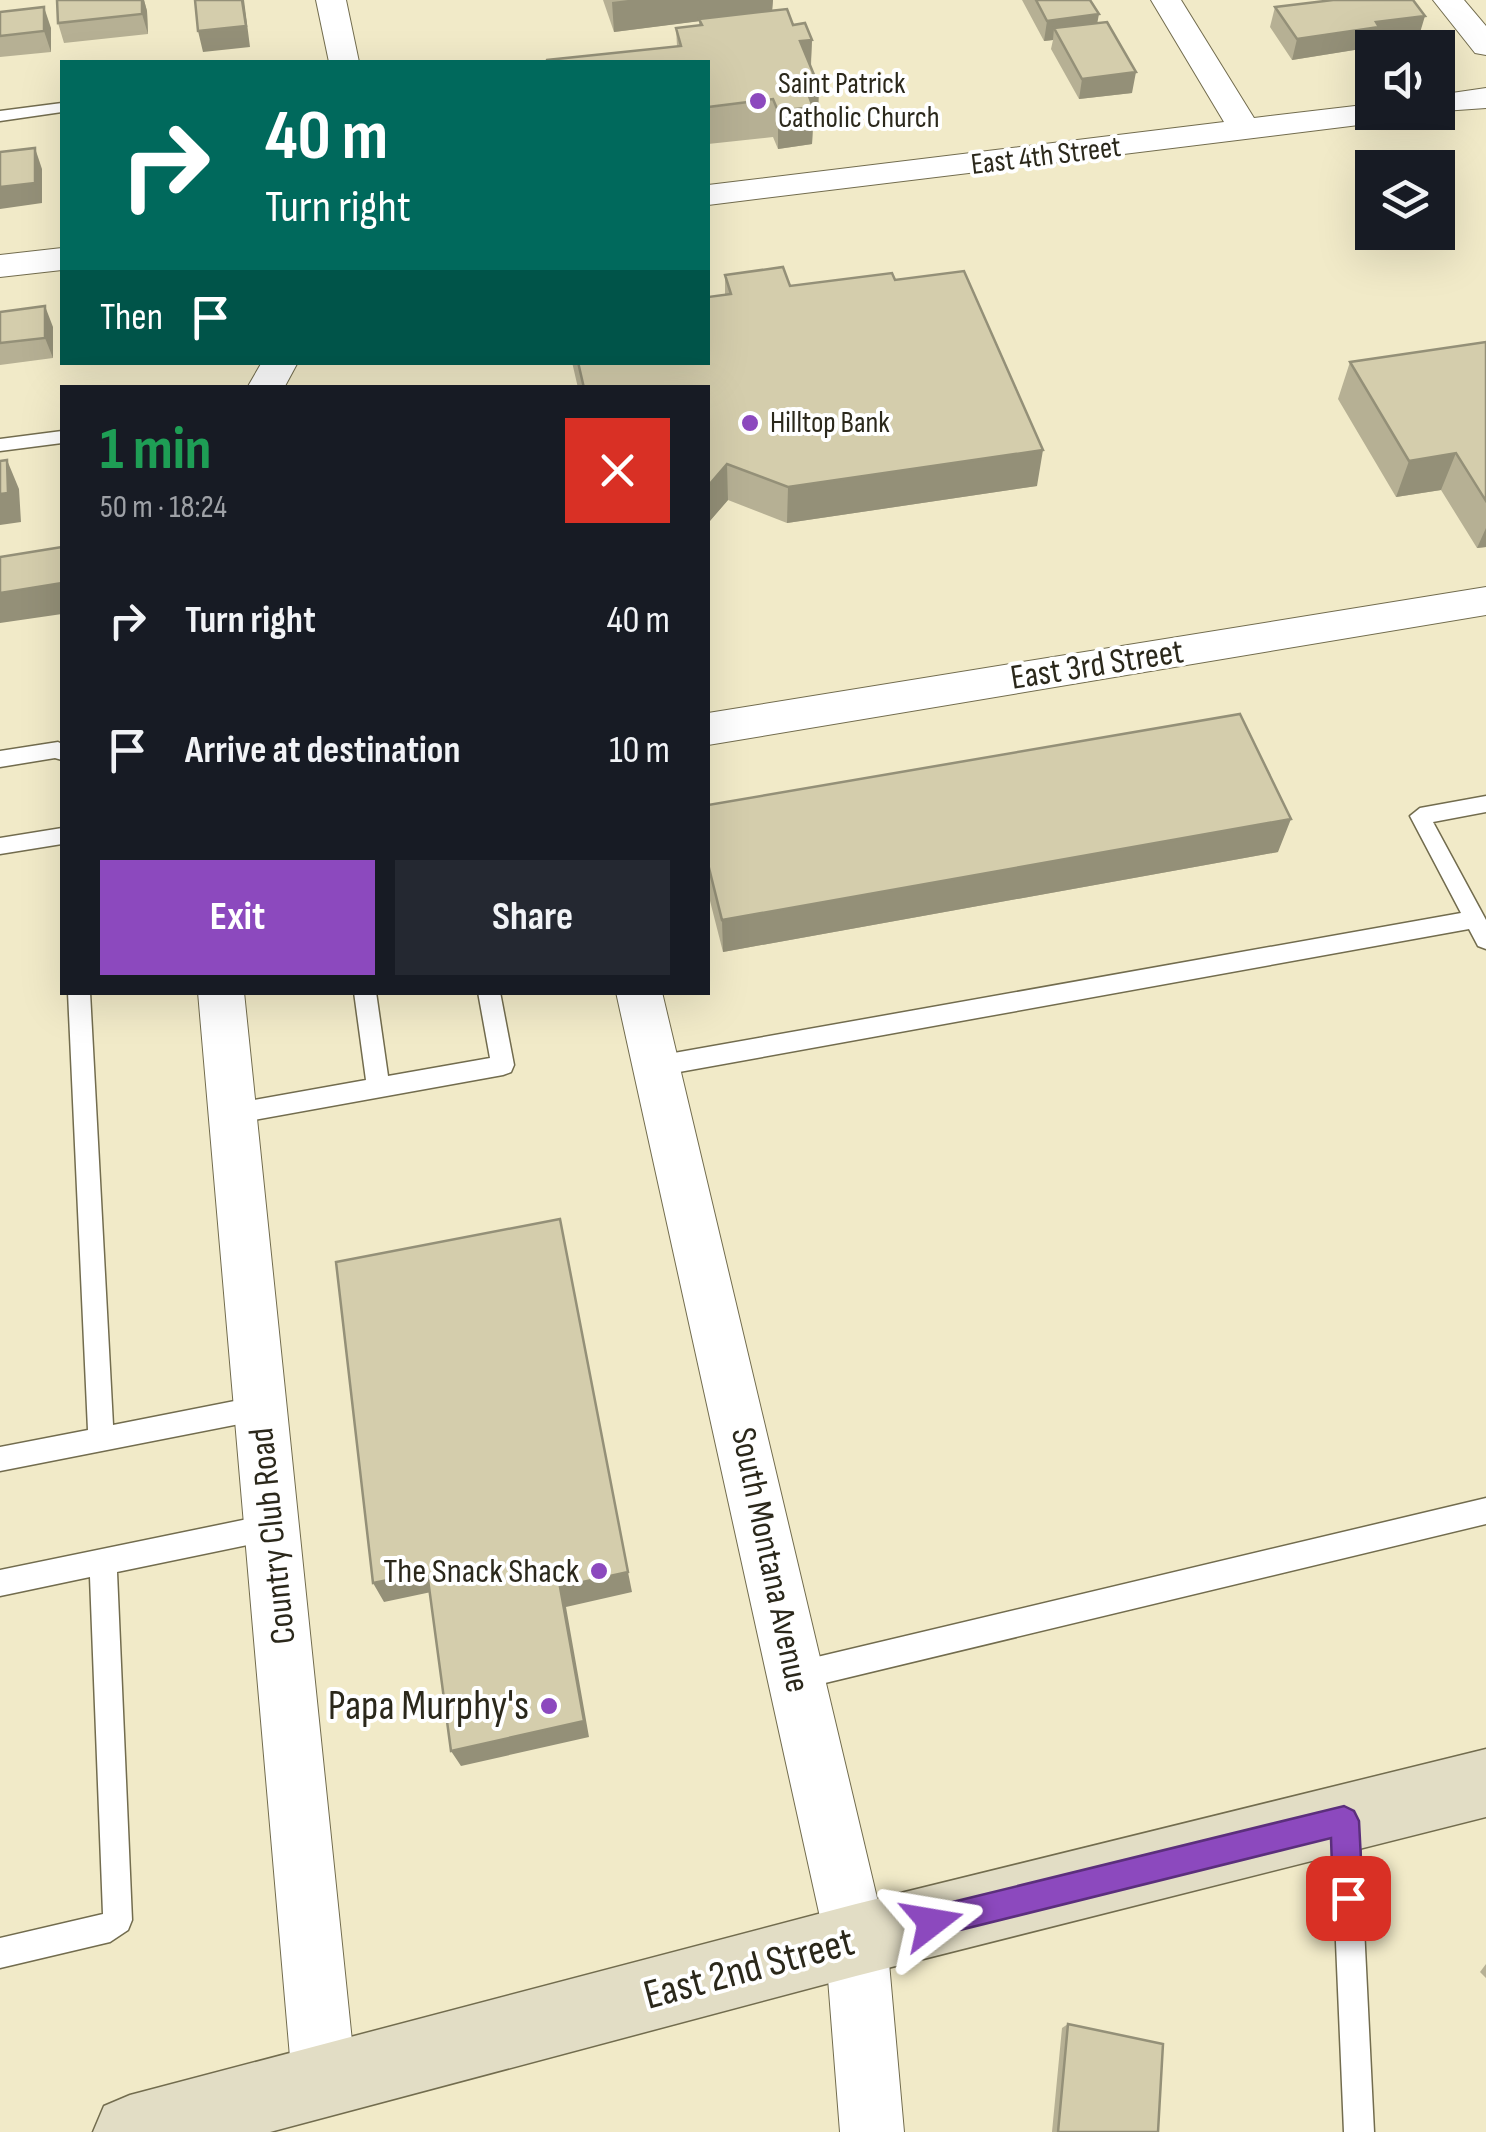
<!DOCTYPE html>
<meta charset="utf-8">
<style>
body{margin:0;font-family:"Sofia Sans Condensed",sans-serif;background:#242831;color:#f1f3f6;height:100vh;display:flex;flex-direction:column;font-size:38px;white-space:nowrap}
*{box-sizing:border-box;margin:0}
p{font-size:32px;color:#9ea1a6}
.icon{flex:none;width:55px;height:55px;fill:none;stroke:currentColor;stroke-width:2;stroke-linecap:round;stroke-linejoin:round}
.map{position:relative;flex:1;overflow:hidden}
.drawer{position:absolute;left:60px;top:385px;width:650px;height:610px;display:flex;flex-direction:column;background:#171b24;border-radius:0px;box-shadow:0 10px 40px #0002}
.drawer>*{flex:none}
.top-card{position:absolute;left:60px;top:60px;width:650px;height:305px;border-radius:0px;box-shadow:0 10px 40px #0002;background:#00695c;color:#fff;overflow:hidden}
.tools{position:absolute;left:1355px;top:30px;display:grid;gap:20px}
.tools a{display:grid;place-items:center;width:100px;height:100px;border-radius:0px;background:#171b24;box-shadow:0 10px 40px #0002;font-size:50px}
.pin{position:absolute;display:grid;place-items:center;width:85px;height:85px;color:#fff;margin:-42px;border-radius:20px;box-shadow:0 5px 15px #0006}
.me{position:absolute;width:110px;margin:-55px;rotate:76deg;stroke-linejoin:round;filter:drop-shadow(0 0 8px #0008)}
.turn{display:flex;align-items:center;gap:35px;height:210px;padding:0 40px;font-size:45px}
.turn .icon{width:130px;height:130px;stroke-width:2.5}
.turn b{display:block;font-size:70px;line-height:85px}
.then{display:flex;align-items:center;height:95px;padding:0 40px;background:#0003;gap:20px;font-size:38px}
.round{display:grid;place-items:center;flex:none;width:105px;height:105px;border-radius:0px;background:#242831}
.head{display:flex;align-items:center;justify-content:space-between;height:170px;padding:0 40px}
h1{font-size:60px;font-weight:700;line-height:75px;color:#1e9e55}
.cta{display:flex;gap:20px;margin-top:auto;padding:20px 40px}
.cta a{flex:1;height:115px;border-radius:0px;background:#8c49be;color:#fff;font-size:40px;font-weight:700;line-height:115px;text-align:center}
.cta a+a{background:#242831;color:#f1f3f6}
ul{padding:0;list-style:none}
li{display:flex;align-items:center;gap:30px;height:130px;padding:0 40px}
li div{flex:1}
li b{display:block;font-size:38px}
li em{font-style:normal}
.map>svg:first-child{display:block}
.lines{fill:none;stroke-linecap:round;stroke-linejoin:round}
.service-casing{stroke:#726c4e;stroke-width:3}
.minor-casing{stroke:#726c4e;stroke-width:2}
.secondary-casing{stroke:#726c4e;stroke-width:3}
.service{fill:#fff;fill-rule:evenodd}
.minor{fill:#fff;fill-rule:evenodd}
.secondary{fill:#e2ddc5;fill-rule:evenodd}
.wall{fill:#b6b094}
.shaded-wall{fill:#949078}
.building{fill:#d4cdac;stroke:#949078;stroke-width:2.5}
.route{fill:#8c49be;stroke:#5b2f7c;stroke-width:2.5}
.poi-dot{fill:#8c49be;stroke:#fff;stroke-width:4}
.labels{text-anchor:middle;dominant-baseline:central;stroke-width:8;stroke-linejoin:round;paint-order:stroke}
.far-poi-label{font-size:30px;fill:#2b281b;stroke:#fff;text-anchor:start}
.far-street-label{font-size:30px;fill:#2b281b;stroke:#fff}
.street-label{font-size:35px;fill:#2b281b;stroke:#fff}
.poi-label{font-size:35px;fill:#2b281b;stroke:#fff;text-anchor:end}
.near-poi-label{font-size:42px;fill:#2b281b;stroke:#fff;text-anchor:end}
.near-street-label{font-size:42px;fill:#2b281b;stroke:#fff}
</style>
<div class="map">
<svg width="1486" height="2132" viewBox="0 0 1486 2132">
<rect width="100%" height="100%" fill="#f1eac8"/>
<g class="lines">
<defs>
<path id="service" d="M62 103V112L0 121V111Z
M62 431V443L0 451V439Z
M58 742 62 744V760L55 758 0 767V751Z
M1486 796V812L1433 822 1486 920V949L1478 946 1469 929 657 1076 649 1073 646 1066 649 1059 657 1056 1461 913 1410 816 1420 808Z
M62 828V844L0 854V838Z
M68 992H90L113 1425 260 1396 269 1400 273 1408 269 1416 260 1420 0 1471V1447L88 1430Z
M354 992H376L388 1076 490 1058 478 992H500L514 1065 511 1072 503 1075 232 1124 224 1121 221 1114 224 1107 232 1104 366 1080Z
M1486 1498V1524L796 1690 786 1686 782 1676 786 1666 796 1662Z
M272 1514 281 1518 285 1527 281 1536 272 1540 117 1572 132 1920 128 1930 110 1942 0 1968V1938L103 1914 90 1577 0 1596V1570Z
M1345 1810 1355 1814 1359 1824 1374 2132H1344L1331 1824 1335 1814Z"/>
<path id="minor" d="M316 0H346L359 62H329Z
M1151 0H1181L1254 118 1372 104V112H1399L1394 119 1383 122 708 205V185L1224 122Z
M1433 0H1464L1486 26V55L1475 53Z
M1486 88V108L1429 112H1438V95Z
M62 248V270L0 277V255Z
M262 362H298L284 388H247Z
M1486 587V615L708 745V713Z
M198 992H244L356 2080 347 2103 324 2112 301 2103 292 2080Z
M616 992H662L887 1940 904 2132H840L825 1940Z"/>
<path id="secondary" d="M1486 1749V1817L856 1976 270 2132H93L104 2106 130 2095 856 1904Z"/>
</defs>
<use href="#service" class="service-casing"/>
<use href="#minor" class="minor-casing"/>
<use href="#secondary" class="secondary-casing"/>
<use href="#service" class="service"/>
<use href="#minor" class="minor"/>
<use href="#secondary" class="secondary"/>
</g>
<path class="wall" d="M57 0H144L147 11 148 34 64 43 58 23Z
M603 0H773L772 11 812 40 811 67 818 124 813 125 812 144 778 149 773 137 708 144V62L677 46 676 28 699 26V21L614 32Z
M1022 0H1090L1097 23 1132 93 1079 99 1051 49 1053 40 1044 41Z
M1275 7 1419 36 1375 42 1373 47 1292 60 1270 27Z
M0 12 51 28V52L0 57Z
M725 275 790 286 895 280 1037 486 787 523 728 500 709 522H708V388H578L572 362H708L725 295Z
M0 312 53 327V358L0 365Z
M1486 342V547L1477 548 1441 490 1396 497 1338 399 1350 362Z
M708 805 1278 852 723 952 708 893Z
M1486 1964V1978L1480 1972Z
M1068 2024 1158 2132H1052L1062 2028Z"/>
<path class="shaded-wall" d="M142 0H144L147 11 148 34 142 14Z
M242 0H244L250 47 203 52 198 31Z
M628 0H773L772 12 614 32 612 2Z
M44 7 51 28V52L44 31Z
M1099 14 1095 35 1054 28 1053 40 1044 41 1047 21Z
M1425 16 1419 36 1375 42 1373 47 1292 60 1297 39 1376 22Z
M812 40 810 77 800 41Z
M1136 72 1132 93 1079 99 1082 79Z
M819 87 818 124 813 125 812 144 778 149V111L806 88Z
M35 148 42 169V203L0 209V187Z
M45 306 53 327V358L45 338Z
M1043 450 1037 486 787 523 788 487Z
M1456 453 1441 490 1396 497 1409 461Z
M7 460 19 489 21 522 0 525V494Z
M727 464 728 500 709 522 708 486Z
M1486 528V547L1477 548Z
M62 583V614L0 623V593Z
M1291 819 1278 852 723 952 722 920Z
M427 1572 436 1591 384 1602 373 1583Z
M628 1572 632 1592 566 1607 589 1737 461 1766 451 1751 560 1587Z"/>
<path class="building" d="M57 0H142V14L58 23Z
M195 0H242L246 26 198 31Z
M1036 0H1090L1099 14 1047 21Z
M1333 0H1413L1425 16 1376 22 1379 27 1297 39 1275 7Z
M44 7V31L0 36V12Z
M787 9 793 25 805 23 812 40 800 41 819 87 806 88 813 107 778 111 773 99 708 107V62H546L547 60 681 46 676 28 702 25 699 19Z
M1107 22 1136 72 1082 79 1054 28Z
M35 148V183L0 187V152Z
M783 267 790 286 892 273 895 280 964 271 1043 450 788 487 727 464 708 486V388H584L578 362H708V297L731 294 725 275Z
M45 306V338L0 343V312Z
M1486 342V501L1456 453 1409 461 1350 362Z
M7 460 8 493 0 494V461Z
M62 547V583L0 593V557Z
M1240 714 1291 819 722 920 708 864V805Z
M560 1219 628 1572 560 1587 584 1721 451 1751 427 1572 373 1583 336 1262Z
M1068 2024 1163 2044 1158 2132H1058Z"/>
<path class="route" d="M1344 1806 1354 1811 1359 1821 1363 1898 1358 1909 1348 1913 1338 1909 1333 1898 1331 1838 932 1937 921 1932 917 1922 921 1912 932 1907Z"/>
<g class="poi-dot">
<circle cx="758" cy="101" r="10"/>
<circle cx="750" cy="423" r="10"/>
<circle cx="599" cy="1571" r="10"/>
<circle cx="549" cy="1706" r="10"/>
</g>
<g class="labels">
<g class="far-poi-label">
<text x="778" y="84">Saint Patrick<tspan x="778" dy="34">Catholic Church</tspan></text>
<text x="770" y="423">Hilltop Bank</text>
</g>
<g class="far-street-label">
<text transform="translate(1046 156) rotate(-7)">East 4th Street</text>
</g>
<g class="street-label">
<text transform="translate(1097 665) rotate(-9)">East 3rd Street</text>
<text transform="translate(273 1536) rotate(-96)">Country Club Road</text>
<text transform="translate(770 1560) rotate(78)">South Montana Avenue</text>
</g>
<g class="poi-label">
<text x="579" y="1571">The Snack Shack</text>
</g>
<g class="near-poi-label">
<text x="529" y="1706">Papa Murphy's</text>
</g>
<g class="near-street-label">
<text transform="translate(749 1969) rotate(-15)">East 2nd Street</text>
</g>
</g>
</svg>
<div class="tools">
<a><svg class="icon" aria-label="sound" viewBox="0 0 24 24"><path d="M4 9h4l5-4v14l-5-4H4zM17 9q2 3 0 6"/></svg></a>
<a><svg class="icon" aria-label="layers" viewBox="0 0 24 24"><path d="M12 4l9 5-9 5-9-5zM3 14l9 5 9-5"/></svg></a>
</div>
<div class="pin" style="left:1348px;top:1898px;background:#d93025"><svg class="icon" aria-label="arrive" viewBox="0 0 24 24"><path d="M6 21V4h12l-3 4 3 4H6"/></svg></div>
<svg class="me" style="left:932px;top:1922px" viewBox="-20 -20 40 40"><path d="M0-17L14 15 0 8-14 15z" fill="#8c49be" stroke="#fff" stroke-width="4"/></svg>
<div class="top-card">
<div class="turn"><svg class="icon" aria-label="right" viewBox="0 0 24 24"><path d="M7 20v-9h11M14 6l5 5-5 5"/></svg><div><b>40 m</b>Turn right</div></div>
<div class="then">Then<svg class="icon" aria-label="arrive" viewBox="0 0 24 24"><path d="M6 21V4h12l-3 4 3 4H6"/></svg></div>
</div>
<section class="drawer">
<div class="head"><div><h1>1 min</h1><p>50 m · 18:24</p></div><a class="round" style="background:#d93025;color:#fff"><svg class="icon" aria-label="close" viewBox="0 0 24 24"><path d="M6 6l12 12M18 6L6 18"/></svg></a></div>
<ul>
<li><svg class="icon" aria-label="right" viewBox="0 0 24 24"><path d="M7 20v-9h11M14 6l5 5-5 5"/></svg><div><b>Turn right</b></div><em>40 m</em></li>
<li><svg class="icon" aria-label="arrive" viewBox="0 0 24 24"><path d="M6 21V4h12l-3 4 3 4H6"/></svg><div><b>Arrive at destination</b></div><em>10 m</em></li>
</ul>
<div class="cta"><a>Exit</a><a>Share</a></div>
</section>
</div>
